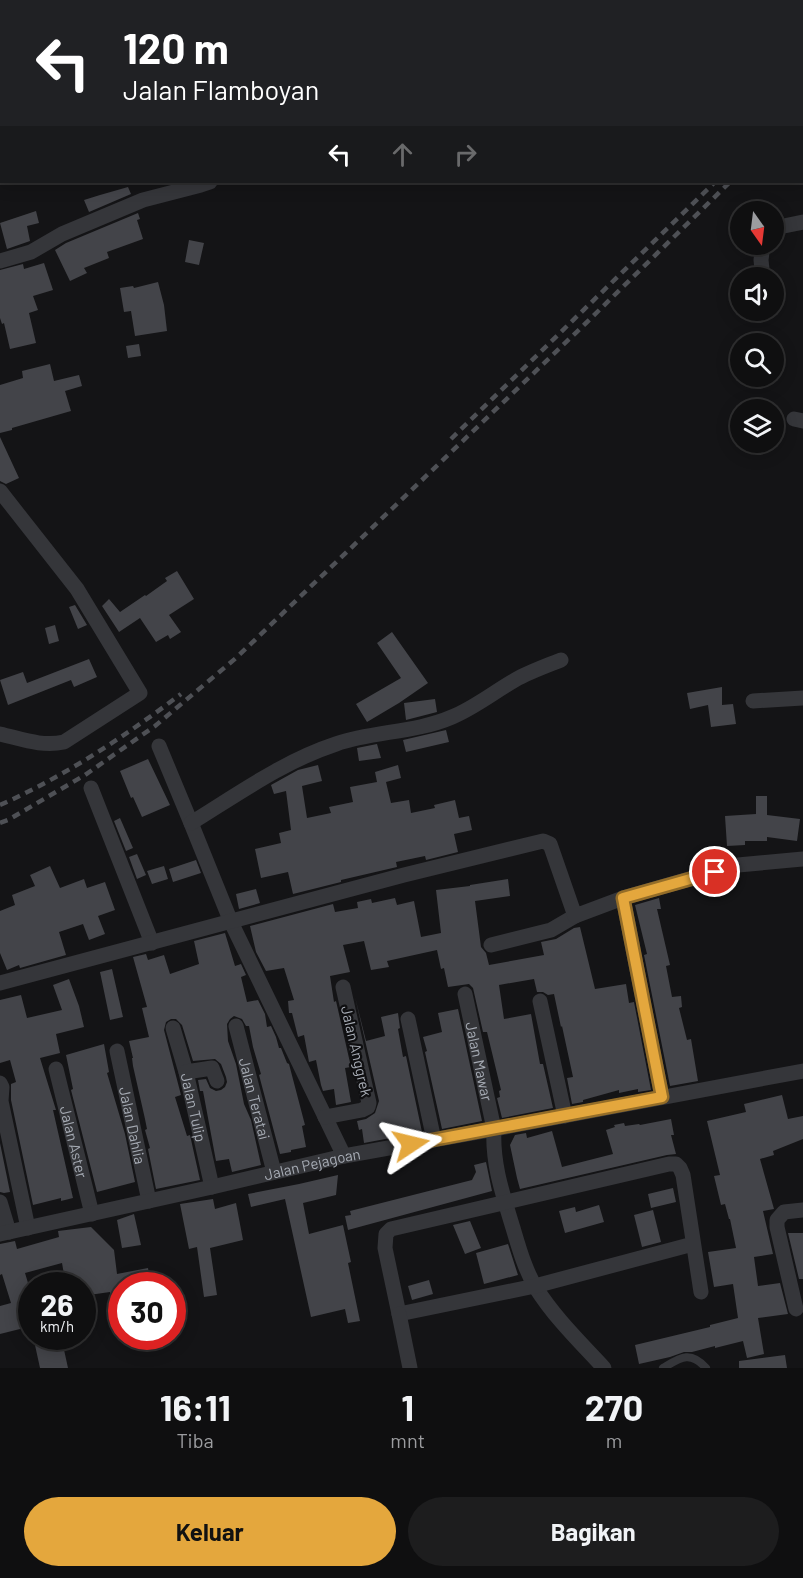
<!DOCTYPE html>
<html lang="id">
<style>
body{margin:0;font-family:Barlow,sans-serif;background:#1d1d1e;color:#f1f3f6;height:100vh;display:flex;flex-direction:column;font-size:22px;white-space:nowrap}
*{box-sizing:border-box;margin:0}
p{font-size:20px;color:#9b9c9f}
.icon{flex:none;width:33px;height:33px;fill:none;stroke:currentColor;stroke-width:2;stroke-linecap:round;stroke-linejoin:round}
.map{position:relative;height:1368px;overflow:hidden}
.details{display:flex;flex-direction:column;background:#0f0f10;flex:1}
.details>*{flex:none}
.hud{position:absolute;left:0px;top:0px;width:804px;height:183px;box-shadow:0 3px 15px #0003,0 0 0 2px #2f2f30;background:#202124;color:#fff;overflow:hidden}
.needle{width:39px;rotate:166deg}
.fabs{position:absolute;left:730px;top:201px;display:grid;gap:12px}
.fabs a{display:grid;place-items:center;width:54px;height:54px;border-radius:50%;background:#0f0f10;box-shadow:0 3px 15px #0003,0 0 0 2px #2f2f30;font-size:30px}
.speed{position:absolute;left:18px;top:1272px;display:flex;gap:12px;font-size:30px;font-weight:700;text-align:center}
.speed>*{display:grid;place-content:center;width:78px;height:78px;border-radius:50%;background:#0f0f10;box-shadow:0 3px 15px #0003,0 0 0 2px #2f2f30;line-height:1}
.speed small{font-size:15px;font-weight:400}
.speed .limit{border:9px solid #d22;background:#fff;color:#111}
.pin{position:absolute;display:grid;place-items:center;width:51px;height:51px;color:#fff;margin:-26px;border:3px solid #fff;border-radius:50%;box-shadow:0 2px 6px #0007}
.me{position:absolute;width:66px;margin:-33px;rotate:80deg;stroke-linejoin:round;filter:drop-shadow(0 0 4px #0008)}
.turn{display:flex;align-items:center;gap:21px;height:126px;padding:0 24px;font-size:27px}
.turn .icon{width:78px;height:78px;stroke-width:2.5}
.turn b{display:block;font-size:42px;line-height:51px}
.lanes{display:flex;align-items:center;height:57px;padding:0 24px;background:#0003;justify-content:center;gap:30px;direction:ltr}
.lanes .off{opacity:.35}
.eta{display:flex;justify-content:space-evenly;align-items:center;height:102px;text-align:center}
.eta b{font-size:36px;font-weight:700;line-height:42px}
.primary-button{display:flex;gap:12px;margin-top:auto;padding:12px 24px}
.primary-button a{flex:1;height:69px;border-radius:36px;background:#e4a73d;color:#111;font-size:24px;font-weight:700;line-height:69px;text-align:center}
.primary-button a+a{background:#1d1d1e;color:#f1f3f6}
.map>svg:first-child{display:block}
.building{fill:#434449}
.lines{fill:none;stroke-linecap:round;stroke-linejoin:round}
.service{stroke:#35363a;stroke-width:8}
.minor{stroke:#35363a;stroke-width:15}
.rail{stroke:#4e5055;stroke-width:4.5;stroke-dasharray:8 6;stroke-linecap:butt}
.route-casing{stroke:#946d28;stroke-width:15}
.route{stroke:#e4a73d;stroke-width:10}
.labels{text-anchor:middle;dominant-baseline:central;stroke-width:4.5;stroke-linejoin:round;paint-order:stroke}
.street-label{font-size:15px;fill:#a7acb5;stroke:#0f0f11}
</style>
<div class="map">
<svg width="803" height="1368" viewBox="0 0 803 1368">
<rect width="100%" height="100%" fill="#141416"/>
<path class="building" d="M128 187 131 194 89 212 84 200 100 195Z
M36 211 39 223 27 226 30 241 7 249 0 223Z
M138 213 140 219 137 220 143 239 107 252 109 258 84 268 87 273 70 281 55 250 66 243Z
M189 240 204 243 199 265 185 262Z
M44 263 53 290 33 296 38 310 29 313 36 343 10 349 4 323 2 324 0 318V270L23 264 24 269Z
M158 282 164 305 167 331 135 336 131 311 124 312 120 288 133 286 134 288Z
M139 344 141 356 128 358 126 346Z
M50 364 54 381 79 375 82 386 65 391 71 411 12 428V430L0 433V385L23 378 22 371Z
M0 437 19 478 6 484 0 481Z
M177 571 194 599 169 615 181 632 170 639 168 635 156 642 140 618 119 632 102 606 109 599 120 612 145 595 146 596 167 581 165 578Z
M75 605 87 625 78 629 69 607Z
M55 625 59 641 49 644 45 628Z
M392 632 428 683 399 703 367 722 356 704 401 678 377 643Z
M89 659 97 677 74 687 71 680 8 705 0 680 23 672 27 683Z
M722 687V705L733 704 736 724 711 727 708 705 690 709 687 693Z
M435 699 437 712 406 720 404 703Z
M446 730 449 742 406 752 403 740Z
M377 744 381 758 359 761 357 748Z
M148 759 170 805 142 817 133 797 131 798 120 771Z
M318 765 322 781 302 786 307 818 331 813 329 807 353 802 350 787 377 782 375 772 398 765 401 778 386 782 391 803 409 800 411 813 435 808 434 805 455 800 459 818 469 816 472 830 454 834 458 852 426 860 425 856 396 862 397 867 341 880V882L293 894 288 872 261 878 255 849 281 843 279 833 291 830 286 791 274 794 271 785 298 770Z
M756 796H767V815L800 819 797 841 767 837V841H745V845L727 846 725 816 756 814Z
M120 818 133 848 126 851 114 821Z
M137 854 146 875 137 879 129 857Z
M196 860 201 873 173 882 169 869Z
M50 866 60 888 84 879 87 888 105 882 115 910 98 916 105 934 89 940 83 924 59 932 66 955 20 968 19 965 7 970 0 953V911L15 905 12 895 35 886 30 875Z
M164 866 168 879 152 884 147 871Z
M508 879 510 896 475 901 481 947 486 953 489 965 544 955 541 942 556 939 574 928 580 927 595 989 626 984 629 1003 634 1002 651 1090 638 1092V1089L619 1093V1090L583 1100V1102L572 1104 567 1078 573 1077 562 1026 561 1027 554 994 548 995 543 992H537L534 979 499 985 504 1019 531 1014 540 1064H543L553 1108 502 1118 497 1098 500 1097 499 1091 501 1090 487 1032H483L473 988 469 984 448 987 444 968 441 969 437 950 387 961 389 967 371 970 364 941 343 945 350 972 330 976 334 1002 336 1001 351 1067 345 1068 351 1102 336 1105 334 1089 323 1091 321 1085 316 1060 309 1062 304 1035 298 1037 292 1013H289L288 1001 294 1000 284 968 266 971 256 952 250 926 333 904 335 912 358 908 357 902 371 899 372 903 395 898 397 905 414 901 421 937 441 933 436 890 470 886V885Z
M256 889 260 903 239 909 236 894Z
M659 898 661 909H657L670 965 666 966 672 997 681 996 682 1007 679 1008 687 1040 691 1039 698 1081 670 1086 644 955 647 954 635 905Z
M225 933 235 966 241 964 246 975 241 977 247 1002 258 1000 265 1014 267 1027 271 1026 276 1037 279 1048H281L287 1063 289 1064 305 1125 302 1126 306 1147 291 1150V1152L280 1154 259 1075 261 1074 253 1047 249 1026H246L242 1019 234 1016 230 1019 227 1024 228 1041 236 1064 244 1104 251 1120 261 1165 232 1172 229 1159 216 1161 203 1091H200L198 1080 206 1079 210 1088 216 1091 221 1090 225 1087 227 1082 226 1077 221 1064 215 1059 193 1061 182 1025 176 1019H171L166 1022 164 1030 181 1095 175 1097 187 1136 190 1135 200 1180 156 1189 148 1149 150 1148 145 1130 147 1129 145 1119 133 1066 132 1058H133L129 1041 149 1037 142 1008 147 1007 133 957 146 954 148 960 164 955 170 974 199 964 194 941Z
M112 969 123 1017 110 1020 100 972Z
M69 979 79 1006 84 1027 56 1034 60 1053 40 1058 56 1110H53L73 1198 61 1201V1198L33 1205 11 1100V1084L16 1082 10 1060 0 1063V1000L21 995 27 1018 62 1010 53 985Z
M355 997 366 1041 385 1036 381 1017 398 1013 400 1028 398 1029 403 1057 406 1056 422 1132 364 1143 362 1129 359 1130 357 1121 366 1119 375 1113 379 1101Z
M458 1009 482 1121 442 1129 425 1052 427 1051 423 1037 442 1032 438 1013Z
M104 1044 109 1072 107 1073 125 1134 135 1182 97 1192 71 1090 73 1089 66 1055Z
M782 1095 788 1119 803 1116V1139L773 1151 774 1155 760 1159 774 1209 763 1211 773 1254 754 1257 758 1286 780 1283 788 1314 758 1318 764 1354 747 1358 743 1341 715 1348V1346L692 1352H684L670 1357 639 1364 635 1345 710 1327V1325L738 1318 733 1284 714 1287 708 1252 736 1248 730 1219H729L725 1204 721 1205 714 1176 720 1175 707 1121 746 1112 744 1104Z
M671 1119 674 1135H671L676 1154 667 1155 520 1189 517 1178 510 1145 515 1135 526 1133 527 1138 552 1131 562 1167 613 1154 606 1130 615 1127 614 1125 624 1123 625 1126 639 1124 640 1125Z
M0 1143 10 1192 4 1193 0 1192Z
M486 1162 492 1191 348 1230 345 1216 351 1215 350 1211 472 1180 476 1172 474 1165Z
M338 1175 336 1195 303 1203 309 1234 343 1225 351 1262 348 1263 360 1321 348 1323 345 1309 311 1317 285 1199 251 1207 248 1194 299 1184Z
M673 1188 676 1202 651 1208 648 1194Z
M213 1199 215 1209 236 1203 243 1240 210 1248 217 1295 204 1297 197 1247 189 1249 180 1204Z
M599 1205 604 1222 565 1233 559 1211 575 1207 576 1212Z
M653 1210 661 1242 642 1247 634 1215Z
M134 1214 141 1245 122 1248 117 1220Z
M470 1221 481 1248 465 1254 453 1225Z
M91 1227 114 1250 117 1274 148 1268 151 1286H122V1292L110 1295V1292L82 1296V1286H66L62 1263 25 1273 32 1296V1326L0 1334V1306L11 1303 2 1274 0 1275V1244L15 1241 17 1249 59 1237 58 1231Z
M788 1233H803V1279H799Z
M508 1244 518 1275 484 1284 476 1253Z
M429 1280 433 1294 412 1300 408 1286Z
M33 1336H61L68 1368H40Z
M785 1355 787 1368H739V1361Z"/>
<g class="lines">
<path class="service" d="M663 1368C680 1358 690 1350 706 1368"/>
<g class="minor">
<path d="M774 228 803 222"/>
<path d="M0 261 31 252 62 234 143 200 201 185 210 182"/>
<path d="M763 278 761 260 763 244"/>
<path d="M794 419 803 421"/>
<path d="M0 491 77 589 140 693 64 742C42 747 22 739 0 734"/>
<path d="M753 701 803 698"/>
<path d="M159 746 191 823 231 922 344 1156"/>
<path d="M91 788 152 943"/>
<path d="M191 823C238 794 284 761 336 744 373 731 415 733 452 717 474 708 494 692 515 680 529 672 546 666 561 660"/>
<path d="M623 898 662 1097"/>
<path d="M491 945 551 930 575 916"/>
<path d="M0 983 404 875 543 841 550 844 575 916 623 898 738 865 803 859"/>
<path id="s1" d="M465 994 494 1129C492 1164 503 1195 513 1228 519 1248 525 1270 536 1288 555 1318 580 1342 604 1368"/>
<path d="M540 1001 565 1116"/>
<path d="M408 1019 434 1140"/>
<path id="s2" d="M236 1026 274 1172"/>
<path id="s3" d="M173 1028 186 1072 212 1187"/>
<path id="s4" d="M117 1051 149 1201"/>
<path id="s5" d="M56 1069 92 1214"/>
<path d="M186 1072 212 1068 217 1081"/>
<path d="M0 1083 2 1087 1 1101 28 1228"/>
<path d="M325 1117 362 1110 368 1107 369 1103 343 987"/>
<path d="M0 1202 9 1232"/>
<path id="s6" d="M0 1234 212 1187 344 1156 494 1129 803 1071"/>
<path d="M693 1244 535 1286 399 1314 385 1248 386 1234 391 1229 669 1164H676L680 1168 683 1175 701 1292"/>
<path d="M796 1309 777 1227V1220L784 1212 803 1210"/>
<path d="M399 1314 410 1368"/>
</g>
<path class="rail" d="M802 97 803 96
M802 110H803
M451 439 715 182
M0 805C65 776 124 737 181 694
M0 823 8 820 85 775 155 726 236 658 586 323 730 182"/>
</g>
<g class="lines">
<defs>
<path id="route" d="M411 1144 662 1097 623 898 715 872"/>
</defs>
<use href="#route" class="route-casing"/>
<use href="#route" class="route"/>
</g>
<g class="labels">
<g class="street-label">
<text transform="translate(357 1051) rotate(77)">Jalan Anggrek</text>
<text stroke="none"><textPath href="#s1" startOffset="69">Jalan Mawar</textPath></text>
<text stroke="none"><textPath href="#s2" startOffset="75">Jalan Teratai</textPath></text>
<text stroke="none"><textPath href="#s3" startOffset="82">Jalan Tulip</textPath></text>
<text stroke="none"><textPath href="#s4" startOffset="76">Jalan Dahlia</textPath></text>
<text stroke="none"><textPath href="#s5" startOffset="75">Jalan Aster</textPath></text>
<text stroke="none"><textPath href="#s6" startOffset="320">Jalan Pejagoan</textPath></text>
</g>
</g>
</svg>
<div class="fabs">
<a><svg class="needle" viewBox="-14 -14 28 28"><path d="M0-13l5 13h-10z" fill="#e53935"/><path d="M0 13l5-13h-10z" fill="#9b9c9f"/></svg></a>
<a><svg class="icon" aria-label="sound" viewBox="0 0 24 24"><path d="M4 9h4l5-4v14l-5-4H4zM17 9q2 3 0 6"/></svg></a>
<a><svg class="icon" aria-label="search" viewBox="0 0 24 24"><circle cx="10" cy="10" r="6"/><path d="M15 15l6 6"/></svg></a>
<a><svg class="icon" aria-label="layers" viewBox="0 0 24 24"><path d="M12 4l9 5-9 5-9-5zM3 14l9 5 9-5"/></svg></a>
</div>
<div class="speed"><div>26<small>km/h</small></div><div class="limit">30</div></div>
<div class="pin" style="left:715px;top:872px;background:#d93025"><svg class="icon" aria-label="arrive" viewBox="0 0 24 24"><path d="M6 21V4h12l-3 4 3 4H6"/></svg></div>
<svg class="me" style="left:411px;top:1144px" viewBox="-20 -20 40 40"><path d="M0-17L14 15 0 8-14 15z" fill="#e4a73d" stroke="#fff" stroke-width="4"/></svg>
<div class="hud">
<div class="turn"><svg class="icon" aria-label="left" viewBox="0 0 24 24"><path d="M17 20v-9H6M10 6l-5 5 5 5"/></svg><div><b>120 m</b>Jalan Flamboyan</div></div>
<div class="lanes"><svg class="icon" aria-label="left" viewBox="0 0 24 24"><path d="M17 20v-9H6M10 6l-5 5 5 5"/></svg><svg class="icon off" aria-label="ahead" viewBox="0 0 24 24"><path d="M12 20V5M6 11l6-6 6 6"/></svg><svg class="icon off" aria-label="right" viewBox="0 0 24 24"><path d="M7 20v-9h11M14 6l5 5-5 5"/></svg></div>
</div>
</div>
<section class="details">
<div class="eta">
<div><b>16:11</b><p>Tiba</p></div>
<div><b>1</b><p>mnt</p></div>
<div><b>270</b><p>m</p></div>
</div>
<div class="primary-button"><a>Keluar</a><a>Bagikan</a></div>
</section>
